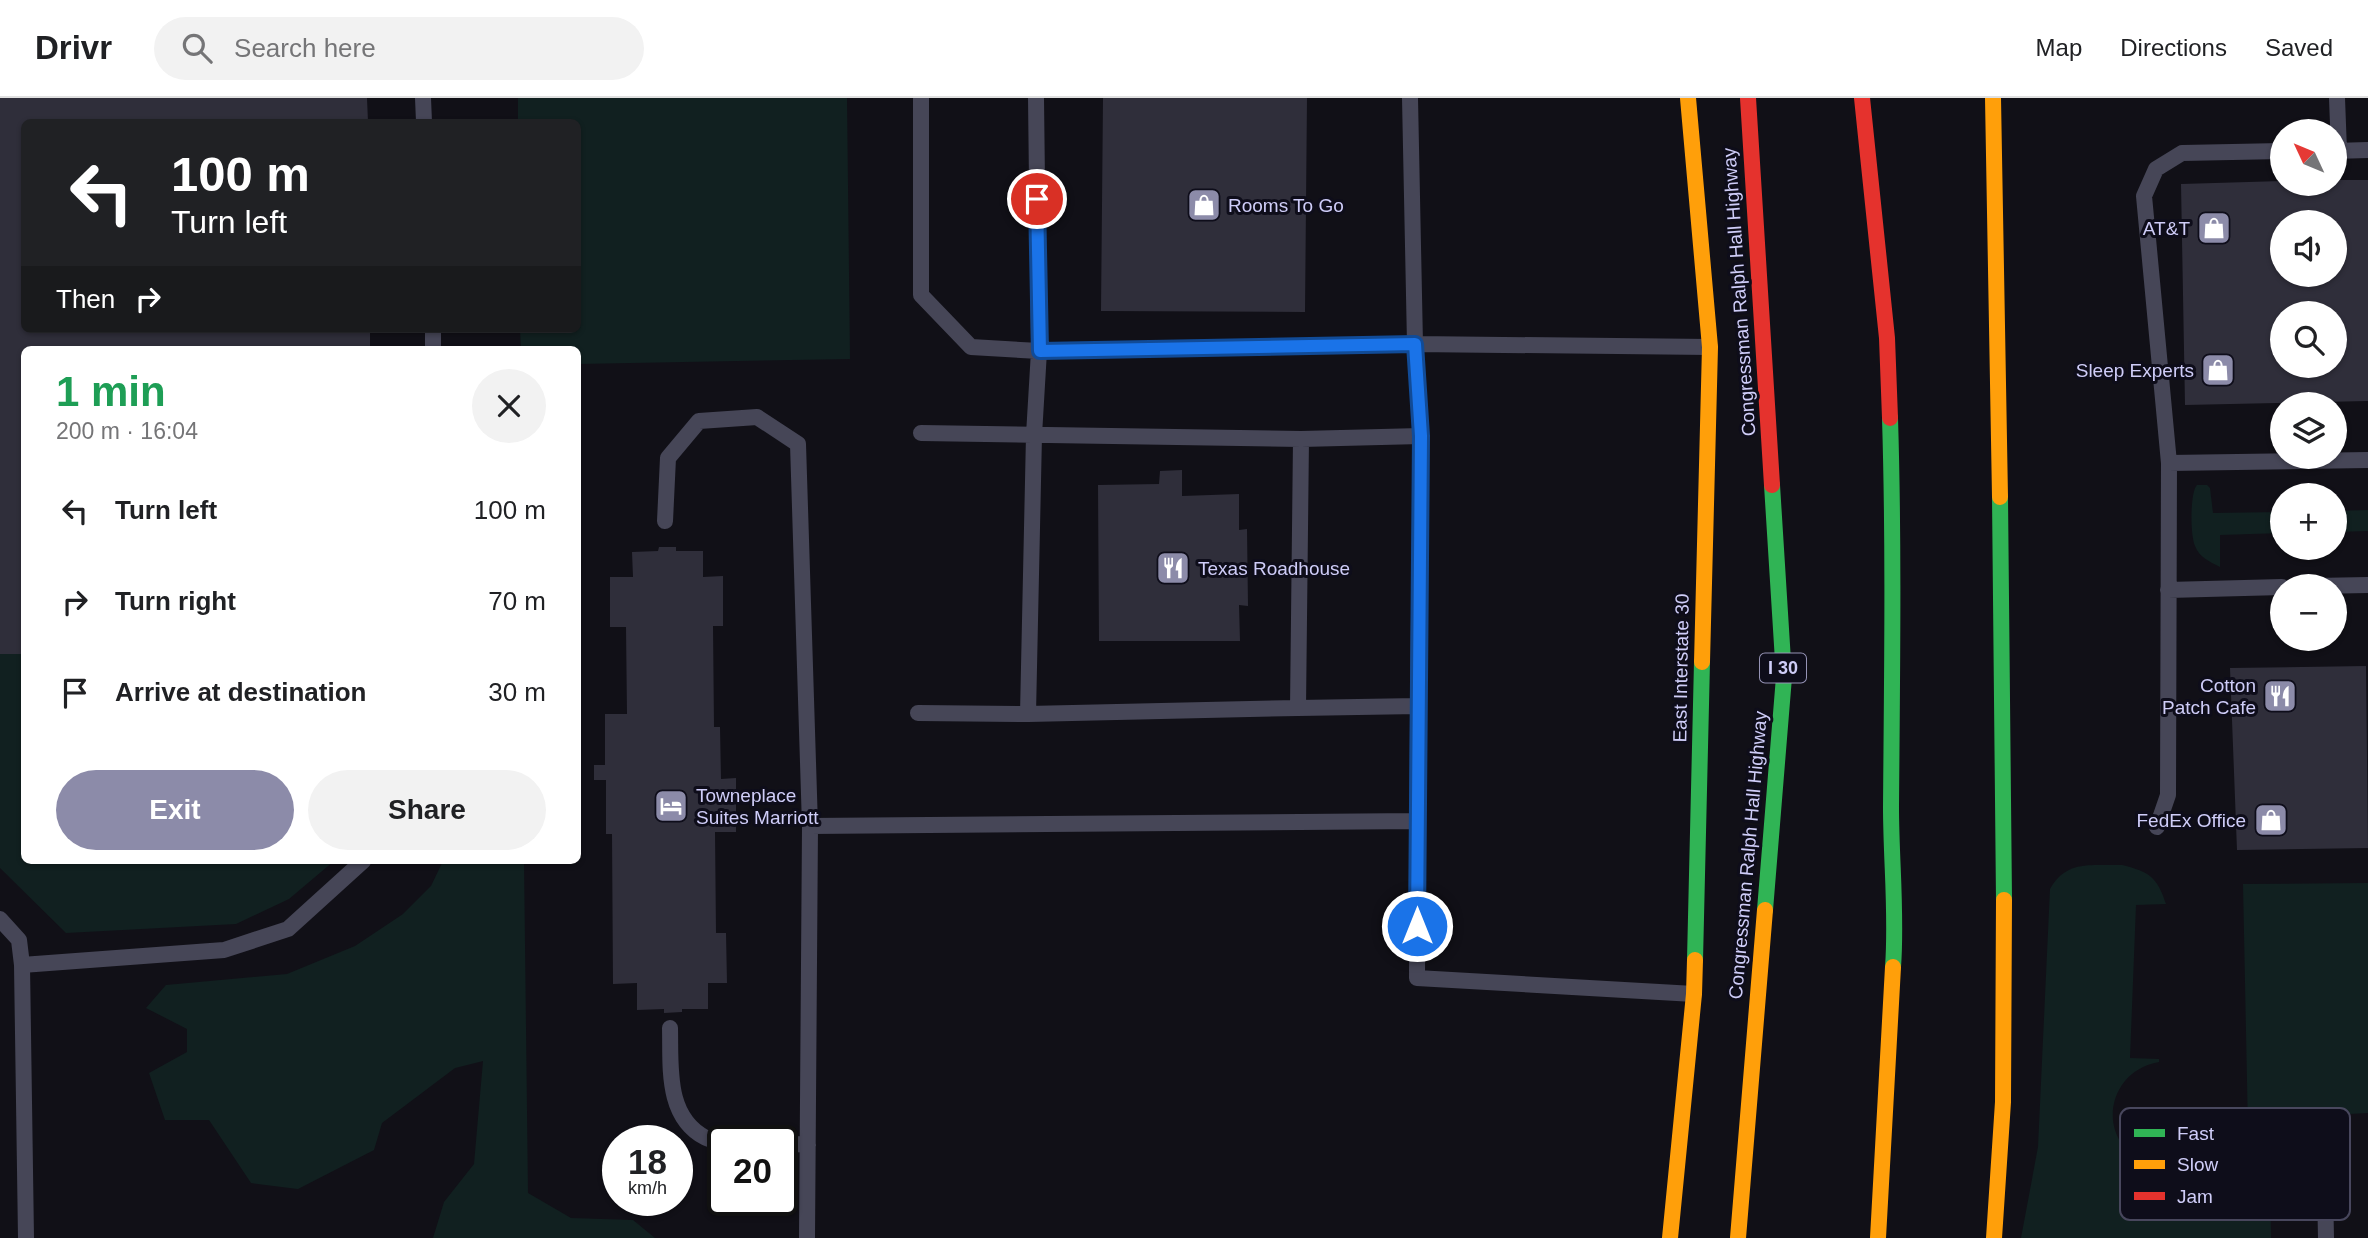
<!DOCTYPE html>
<meta charset="utf-8">
<style>
body{margin:0;font-family:Arial,sans-serif;background:#f2f2f2;color:#202124;height:100vh;display:flex;flex-direction:column;font-size:26px;white-space:nowrap}
*{box-sizing:border-box;margin:0}
p{font-size:23px;color:#757577}
.icon{flex:none;width:38px;height:38px;fill:none;stroke:currentColor;stroke-width:2;stroke-linecap:round;stroke-linejoin:round}
.map{position:relative;flex:1;overflow:hidden}
.sheet{position:absolute;left:21px;top:248px;width:560px;height:518px;display:flex;flex-direction:column;background:#fff;border-radius:10px;box-shadow:0 2px 5px #0004}
.sheet>*{flex:none}
.banner{position:absolute;left:21px;top:21px;width:560px;height:214px;border-radius:10px;box-shadow:0 2px 5px #0004;background:#202124;color:#fff;overflow:hidden}
.needle{width:46px;rotate:314deg}
.buttons{position:absolute;left:2270px;top:21px;display:grid;gap:14px}
.buttons a{display:grid;place-items:center;width:77px;height:77px;border-radius:50%;background:#fff;box-shadow:0 2px 5px #0004;font-size:35px}
.speed{position:absolute;left:602px;top:1027px;display:flex;gap:14px;font-size:35px;font-weight:700;text-align:center}
.speed>*{display:grid;place-content:center;width:91px;height:91px;border-radius:50%;background:#fff;box-shadow:0 2px 5px #0004;line-height:1}
.speed small{font-size:18px;font-weight:400}
.speed .limit{border:4px solid #111;border-radius:10px;background:#fff;color:#111}
.pin{position:absolute;display:grid;place-items:center;width:60px;height:60px;color:#fff;margin:-30px;border:4px solid #fff;border-radius:50%;box-shadow:0 2px 7px #0007}
.me{position:absolute;width:77px;margin:-38px;rotate:0deg;stroke-linejoin:round;filter:drop-shadow(0 0 5px #0008)}
.turn{display:flex;align-items:center;gap:24px;height:147px;padding:0 35px;font-size:32px}
.turn .icon{width:91px;height:91px;stroke-width:2.5}
.turn b{display:block;font-size:49px;line-height:60px}
.then{display:flex;align-items:center;height:66px;padding:0 35px;background:#0003;gap:14px;font-size:26px}
.round{display:grid;place-items:center;flex:none;width:74px;height:74px;border-radius:37px;background:#f2f2f2}
.overview{display:flex;align-items:center;justify-content:space-between;height:119px;padding:0 35px}
h1{font-size:42px;font-weight:800;line-height:52px;color:#1e9e55}
.cta{display:flex;gap:14px;margin-top:auto;padding:14px 35px}
.cta a{flex:1;height:80px;border-radius:42px;background:#8c8ba9;color:#fff;font-size:28px;font-weight:800;line-height:80px;text-align:center}
.cta a+a{background:#f2f2f2;color:#202124}
ul{padding:0;list-style:none}
li{display:flex;align-items:center;gap:21px;height:91px;padding:0 35px}
li div{flex:1}
li b{display:block;font-size:26px}
li em{font-style:normal}
header{display:flex;align-items:center;gap:42px;box-sizing:border-box;height:98px;padding:0 35px;background:#fff;border-bottom:2px solid #e0e0e0}
header strong{font-size:33px}
nav{display:flex;gap:38px;margin-inline-start:auto;font-size:24px}
.search{width:490px;height:63px;background:#f2f2f2;display:flex;align-items:center;gap:18px;box-sizing:border-box;padding:0 24px;border-radius:38px;color:#757577;font-size:26px}
.map>svg:first-child{display:block}
.green{fill:#112020}
.building{fill:#2f2e3a;fill-rule:evenodd}
.lines{fill:none;stroke-linecap:round;stroke-linejoin:round}
.lane{stroke:#464657;stroke-width:16}
.fast{stroke:#30b455;stroke-width:16}
.slow{stroke:#ff9f0a;stroke-width:16}
.jam{stroke:#e5322d;stroke-width:16}
.route-casing{stroke:#114b97;stroke-width:18}
.route{stroke:#1a73e8;stroke-width:12}
.labels{text-anchor:middle;dominant-baseline:central;stroke-width:6;stroke-linejoin:round;paint-order:stroke}
.shield{fill:#0e0d1a;stroke:#9593b5;stroke-width:2}
.shield-label{font-size:18px;font-weight:bold;fill:#cfcdf8}
.poi-label{font-size:19px;fill:#cfcdf8;stroke:#0e0d1a;text-anchor:end}
.street-label{font-size:19px;fill:#cfcdf8;stroke:#0e0d1a}
.key{fill:#0e0d1a;stroke:#48475d;stroke-width:2}
.key-label{font-size:19px;fill:#cfcdf8}
</style>
<header>
<strong>Drivr</strong>
<div class="search"><svg class="icon" aria-label="search" viewBox="0 0 24 24"><circle cx="10" cy="10" r="6"/><path d="M15 15l6 6"/></svg>Search here</div>
<nav><a>Map</a><a>Directions</a><a>Saved</a></nav>
</header>
<div class="map">
<svg width="2368" height="1140" viewBox="0 0 2368 1140">
<rect width="100%" height="100%" fill="#111017"/>
<path class="green" d="M518 0H847L850 261 578 266V252H521L520 231H578V24H518Z
M2197 387H2207L2210 390 2213 415 2282 414V435L2220 437V469C2210 464 2199 459 2195 448 2190 437 2190 394 2197 387Z
M2368 412V433L2335 434V413Z
M0 556H24V763H334L289 801 236 826 66 835 0 770Z
M443 763H524L528 1095 571 1120 633 1122 655 1140H433L444 1104 474 1066 483 963 455 970 382 1025 374 1052 298 1091 251 1085 209 1022H165L149 975 187 954V931L146 910 166 887 287 876 355 848 403 816 431 788Z
M2122 767C2150 774 2157 779 2166 806L2136 807 2130 960 2159 961V964C2102 974 2095 1051 2153 1066 2175 1072 2189 1056 2209 1053 2220 1052 2232 1053 2242 1053V1039L2248 1032 2243 786 2368 785V1015L2269 1020 2271 1140H2021L2038 1049 2050 791C2067 761 2092 768 2122 767Z"/>
<path class="building" d="M0 0H367L368 24H24V231H370V252H24V556H0Z
M1103 0H1307L1305 214 1101 213Z
M2334 82H2368V303L2185 307 2181 86 2282 83V86H2334ZM2282 124H2334V177H2282ZM2282 215H2334V268H2282Z
M1182 372V398L1239 396V432L1247 431 1248 508 1239 507 1240 543H1099L1098 387 1159 386 1160 373Z
M659 449H676V453H703V479L723 478V528H713L714 629H720L721 681 736 680V734H715L716 835H726L727 885H708V911H682V914L664 915V911L637 912V885L613 886 612 736H606V682H594V667H605V616H627L626 529H610V479H633L632 454 658 453Z
M2366 568 2368 750 2237 752 2230 570Z"/>
<g class="lines">
<path class="lane" d="M423 0 424 24
M921 0V197L971 249 1039 253 1415 246 1710 249
M1036 0 1039 253 1034 337 1028 616 1298 610 1301 341 1421 338 1415 246 1410 0
M2337 0 2339 53
M2334 53 2368 52
M433 231V252
M921 335 1301 341
M2169 365 2368 362
M665 423 668 360 699 323 757 319 798 346 810 728 1418 723
M2314 488 2368 487
M2168 492 2282 489
M1418 608 1417 880 1694 896
M1298 610 1418 608 1421 338
M918 615 1028 616
M2157 729 2168 697 2169 365 2144 98 2156 71 2182 55 2282 53
M0 821 19 842 22 867 224 852 288 831 363 763
M22 867 26 1140
M670 930C671 968 665 1019 706 1040 716 1045 734 1042 745 1043
M2324 1037 2326 1140
M782 1045 808 1047
M807 1140 810 728"/>
<path class="fast" d="M1890 320C1894 450 1892 580 1891 709 1891 763 1897 816 1893 869
M2000 399 2004 802
M1765 812 1784 579 1772 387
M1695 862 1702 564"/>
<path class="slow" d="M1688 0 1710 249 1702 564
M1993 0 2000 399
M1670 1140 1694 896 1695 862
M1738 1140 1765 812
M1878 1140 1893 869
M1994 1140 2003 1004 2004 802"/>
<path class="jam" d="M1748 0 1772 387
M1862 0 1887 240 1890 320"/>
</g>
<g class="lines">
<defs>
<path id="route" d="M1037 101 1040 253 1415 246 1421 338 1417 828"/>
</defs>
<use href="#route" class="route-casing"/>
<use href="#route" class="route"/>
</g>
<defs>
<symbol id="shop-square" viewBox="-11 -11 22 22"><rect x="-9" y="-9" width="18" height="18" rx="4" fill="#8c8ba9" stroke="#0e0d1a"/><path d="M-5-2.5h2.3a2.7 3.5 0 0 1 5.4 0H5L5.5 6h-11ZM-1.5-2.5h3a1.5 2.3 0 0 0-3 0Z" fill="#fff"/></symbol>
<symbol id="restaurant-square" viewBox="-11 -11 22 22"><rect x="-9" y="-9" width="18" height="18" rx="4" fill="#8c8ba9" stroke="#0e0d1a"/><path d="M-5-6h1v4h1v-4h1v4h1v-4h1v5L-1.5 .5V6h-2V.5L-5-1ZM5-6V6H3V1.5H1.5Q1.5-4 5-6Z" fill="#fff"/></symbol>
<symbol id="hotel-square" viewBox="-11 -11 22 22"><rect x="-9" y="-9" width="18" height="18" rx="4" fill="#8c8ba9" stroke="#0e0d1a"/><path d="M-6-4.5h1.5V1H6V5H4.5V3h-9V5H-6ZM-4 0a1.8 1.8 0 1 1 3.6 0ZM.5 0V-2.5h3Q6-2.5 6 0Z" fill="#fff"/></symbol>
</defs>
<g fill-rule="evenodd">
<use href="#shop-square" x="1185" y="88" width="38" height="38"/>
<use href="#shop-square" x="2195" y="111" width="38" height="38"/>
<use href="#shop-square" x="2199" y="253" width="38" height="38"/>
<use href="#restaurant-square" x="1154" y="451" width="38" height="38"/>
<use href="#restaurant-square" x="2261" y="579" width="38" height="38"/>
<use href="#hotel-square" x="652" y="689" width="38" height="38"/>
<use href="#shop-square" x="2252" y="703" width="38" height="38"/>
</g>
<g class="labels">
<rect class="shield" x="1760" y="555.5" width="46" height="29" rx="5"/>
<g class="shield-label">
<text x="1783" y="570">I 30</text>
</g>
<g class="poi-label">
<text x="1228" y="107" text-anchor="start">Rooms To Go</text>
<text x="2190" y="130">AT&amp;T</text>
<text x="2194" y="272">Sleep Experts</text>
<text x="1198" y="470" text-anchor="start">Texas Roadhouse</text>
<text x="2256" y="587">Cotton<tspan x="2256" dy="22">Patch Cafe</tspan></text>
<text x="696" y="697" text-anchor="start">Towneplace<tspan x="696" dy="22">Suites Marriott</tspan></text>
<text x="2246" y="722">FedEx Office</text>
</g>
<g class="street-label">
<text transform="translate(1739 194) rotate(-94)">Congressman Ralph Hall Highway</text>
<text transform="translate(1681 570) rotate(-89)">East Interstate 30</text>
<text transform="translate(1748 757) rotate(-85)">Congressman Ralph Hall Highway</text>
</g>
</g>
<rect x="2120" y="1010" width="230" height="112" rx="10" class="key"/>
<rect x="2134" y="1031" width="31" height="8" fill="#30b455"/>
<rect x="2134" y="1062" width="31" height="9" fill="#ff9f0a"/>
<rect x="2134" y="1094" width="31" height="8" fill="#e5322d"/>
<g class="key-label">
<text x="2177" y="1042">Fast</text>
<text x="2177" y="1073">Slow</text>
<text x="2177" y="1105">Jam</text>
</g>
</svg>
<div class="buttons">
<a><svg class="needle" viewBox="-14 -14 28 28"><path d="M0-13l5 13h-10z" fill="#e53935"/><path d="M0 13l5-13h-10z" fill="#757577"/></svg></a>
<a><svg class="icon" aria-label="sound" viewBox="0 0 24 24"><path d="M4 9h4l5-4v14l-5-4H4zM17 9q2 3 0 6"/></svg></a>
<a><svg class="icon" aria-label="search" viewBox="0 0 24 24"><circle cx="10" cy="10" r="6"/><path d="M15 15l6 6"/></svg></a>
<a><svg class="icon" aria-label="layers" viewBox="0 0 24 24"><path d="M12 4l9 5-9 5-9-5zM3 14l9 5 9-5"/></svg></a>
<a>+</a>
<a>−</a>
</div>
<div class="speed"><div>18<small>km/h</small></div><div class="limit">20</div></div>
<div class="pin" style="left:1037px;top:101px;background:#d93025"><svg class="icon" aria-label="arrive" viewBox="0 0 24 24"><path d="M6 21V4h12l-3 4 3 4H6"/></svg></div>
<svg class="me" style="left:1417px;top:828px" viewBox="-20 -20 40 40"><circle r="17" fill="#1a73e8" stroke="#fff" stroke-width="3"/><path d="M0-11L8 9 0 5-8 9z" fill="#fff"/></svg>
<div class="banner">
<div class="turn"><svg class="icon" aria-label="left" viewBox="0 0 24 24"><path d="M17 20v-9H6M10 6l-5 5 5 5"/></svg><div><b>100 m</b>Turn left</div></div>
<div class="then">Then<svg class="icon" aria-label="right" viewBox="0 0 24 24"><path d="M7 20v-9h11M14 6l5 5-5 5"/></svg></div>
</div>
<section class="sheet">
<div class="overview"><div><h1>1 min</h1><p>200 m · 16:04</p></div><a class="round"><svg class="icon" aria-label="close" viewBox="0 0 24 24"><path d="M6 6l12 12M18 6L6 18"/></svg></a></div>
<ul>
<li><svg class="icon" aria-label="left" viewBox="0 0 24 24"><path d="M17 20v-9H6M10 6l-5 5 5 5"/></svg><div><b>Turn left</b></div><em>100 m</em></li>
<li><svg class="icon" aria-label="right" viewBox="0 0 24 24"><path d="M7 20v-9h11M14 6l5 5-5 5"/></svg><div><b>Turn right</b></div><em>70 m</em></li>
<li><svg class="icon" aria-label="arrive" viewBox="0 0 24 24"><path d="M6 21V4h12l-3 4 3 4H6"/></svg><div><b>Arrive at destination</b></div><em>30 m</em></li>
</ul>
<div class="cta"><a>Exit</a><a>Share</a></div>
</section>
</div>
